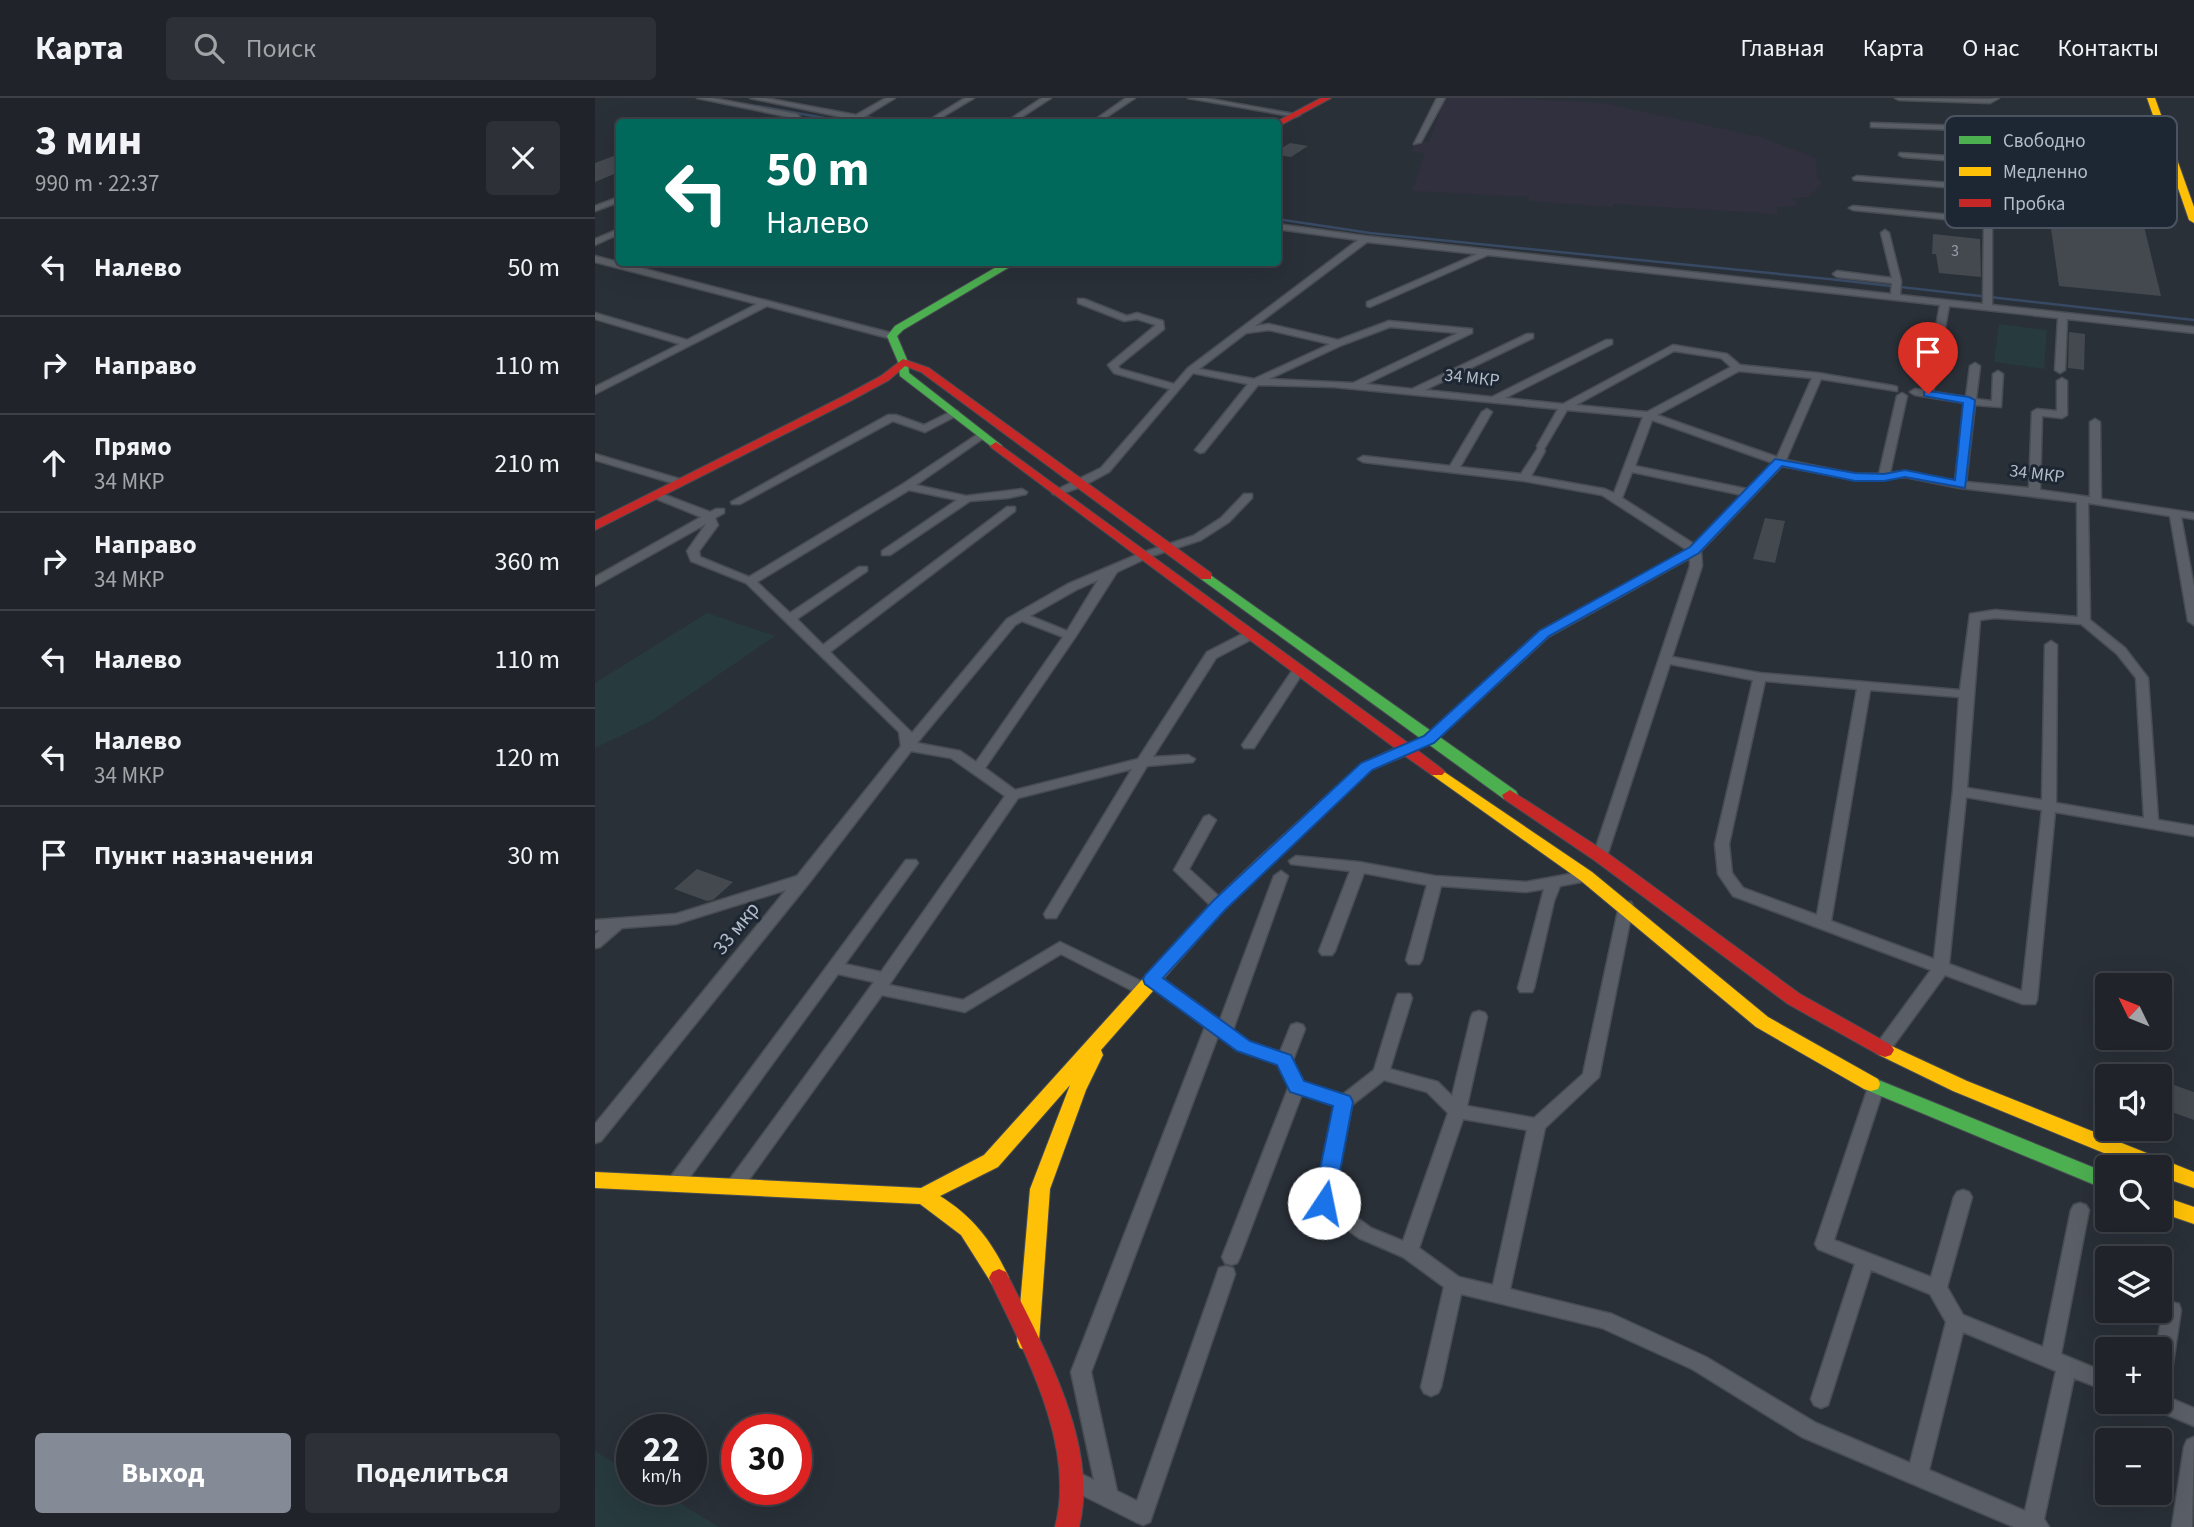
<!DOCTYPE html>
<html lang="ru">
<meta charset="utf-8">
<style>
body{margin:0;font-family:"Source Sans 3",sans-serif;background:#2d3036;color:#f1f3f6;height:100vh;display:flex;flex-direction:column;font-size:26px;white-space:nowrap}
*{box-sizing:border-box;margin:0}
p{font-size:23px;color:#a2a4a8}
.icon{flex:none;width:38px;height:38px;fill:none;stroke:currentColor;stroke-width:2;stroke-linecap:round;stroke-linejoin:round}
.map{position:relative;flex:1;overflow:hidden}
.side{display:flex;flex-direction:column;background:#20242a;width:595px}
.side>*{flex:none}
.top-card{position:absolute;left:21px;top:21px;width:665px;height:147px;border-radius:7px;box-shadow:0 7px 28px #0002,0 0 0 2px #3d4147;background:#00695c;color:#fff;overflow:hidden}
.needle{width:46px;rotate:313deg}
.tools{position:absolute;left:1500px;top:875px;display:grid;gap:14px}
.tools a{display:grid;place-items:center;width:77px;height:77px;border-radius:7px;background:#20242a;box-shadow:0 7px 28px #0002,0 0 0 2px #3d4147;font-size:35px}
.speed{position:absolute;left:21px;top:1316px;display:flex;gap:14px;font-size:35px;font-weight:700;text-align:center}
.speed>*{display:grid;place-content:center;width:91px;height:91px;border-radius:50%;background:#20242a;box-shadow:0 7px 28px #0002,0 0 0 2px #3d4147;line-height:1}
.speed small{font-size:18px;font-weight:400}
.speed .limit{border:10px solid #d22;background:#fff;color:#111}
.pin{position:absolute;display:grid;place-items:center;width:60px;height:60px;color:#fff;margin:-72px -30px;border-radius:50% 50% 50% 0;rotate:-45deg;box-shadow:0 0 7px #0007}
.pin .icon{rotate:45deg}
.me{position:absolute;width:77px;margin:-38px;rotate:11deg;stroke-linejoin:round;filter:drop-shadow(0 0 5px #0008)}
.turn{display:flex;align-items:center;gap:24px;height:147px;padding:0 35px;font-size:32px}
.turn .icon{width:91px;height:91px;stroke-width:2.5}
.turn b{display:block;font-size:49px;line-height:60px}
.round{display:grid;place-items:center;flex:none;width:74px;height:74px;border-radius:7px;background:#2d3036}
.overview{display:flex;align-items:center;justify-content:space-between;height:119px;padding:0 35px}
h1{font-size:42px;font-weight:700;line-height:52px}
.button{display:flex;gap:14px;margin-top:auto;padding:14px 35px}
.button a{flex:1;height:80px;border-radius:7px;background:#848b96;color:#fff;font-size:28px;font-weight:700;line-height:80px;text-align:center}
.button a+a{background:#2d3036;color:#f1f3f6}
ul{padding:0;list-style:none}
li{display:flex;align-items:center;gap:21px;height:98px;padding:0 35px;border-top:2px solid #3d4147}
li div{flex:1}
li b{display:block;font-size:26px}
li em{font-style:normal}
header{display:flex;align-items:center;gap:42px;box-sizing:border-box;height:98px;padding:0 35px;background:#20242a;border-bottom:2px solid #3d4147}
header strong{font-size:33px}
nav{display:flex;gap:38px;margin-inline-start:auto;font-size:24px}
.search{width:490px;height:63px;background:#2d3036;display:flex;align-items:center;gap:18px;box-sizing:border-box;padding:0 24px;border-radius:7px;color:#a2a4a8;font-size:26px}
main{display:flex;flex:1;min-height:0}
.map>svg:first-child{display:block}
.medical{fill:#31303e}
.green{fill:#273a3e}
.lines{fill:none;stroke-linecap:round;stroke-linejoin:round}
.stream{stroke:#384963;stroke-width:2.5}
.building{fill:#444950}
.street-casing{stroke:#484c53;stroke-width:3}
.fast-casing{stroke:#484c53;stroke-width:2}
.slow-casing{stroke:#484c53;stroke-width:2}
.jam-casing{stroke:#484c53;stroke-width:2}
.street{fill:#5a5e66;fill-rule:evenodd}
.fast{fill:#4caf50;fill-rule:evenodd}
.slow{fill:#ffc107;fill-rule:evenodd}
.jam{fill:#c62828;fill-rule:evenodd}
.route{fill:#1a73e8;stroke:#114b97;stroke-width:2}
.labels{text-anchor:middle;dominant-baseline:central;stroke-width:6;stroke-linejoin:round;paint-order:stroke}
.far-number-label{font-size:16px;fill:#989fab}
.far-street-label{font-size:18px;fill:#b4bcc9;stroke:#1d2633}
.street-label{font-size:21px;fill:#b4bcc9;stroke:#1d2633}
.key{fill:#1d2633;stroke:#4a5360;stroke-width:2}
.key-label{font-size:19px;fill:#b4bcc9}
</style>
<header>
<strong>Карта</strong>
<div class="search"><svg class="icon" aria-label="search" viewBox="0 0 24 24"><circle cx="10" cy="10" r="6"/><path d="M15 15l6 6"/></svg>Поиск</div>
<nav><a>Главная</a><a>Карта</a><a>О нас</a><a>Контакты</a></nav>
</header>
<main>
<section class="side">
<div class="overview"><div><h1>3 мин</h1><p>990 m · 22:37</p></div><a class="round"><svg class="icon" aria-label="close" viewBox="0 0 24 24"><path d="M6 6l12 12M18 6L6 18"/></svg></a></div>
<ul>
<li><svg class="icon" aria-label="left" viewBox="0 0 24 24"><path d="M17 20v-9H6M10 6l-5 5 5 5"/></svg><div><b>Налево</b></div><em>50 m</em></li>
<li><svg class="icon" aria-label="right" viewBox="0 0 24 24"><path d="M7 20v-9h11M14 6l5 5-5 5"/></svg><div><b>Направо</b></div><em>110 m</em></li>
<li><svg class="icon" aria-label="ahead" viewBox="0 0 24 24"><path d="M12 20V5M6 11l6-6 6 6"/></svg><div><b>Прямо</b><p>34 МКР</p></div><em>210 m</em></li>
<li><svg class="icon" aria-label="right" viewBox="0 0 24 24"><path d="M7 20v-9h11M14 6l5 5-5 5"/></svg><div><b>Направо</b><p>34 МКР</p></div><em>360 m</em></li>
<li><svg class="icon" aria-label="left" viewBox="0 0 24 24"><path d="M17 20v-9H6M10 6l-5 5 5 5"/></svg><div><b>Налево</b></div><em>110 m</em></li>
<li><svg class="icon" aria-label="left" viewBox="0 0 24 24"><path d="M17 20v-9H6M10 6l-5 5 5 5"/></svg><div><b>Налево</b><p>34 МКР</p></div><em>120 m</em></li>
<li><svg class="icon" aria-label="arrive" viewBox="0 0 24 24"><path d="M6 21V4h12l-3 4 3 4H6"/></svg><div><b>Пункт назначения</b></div><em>30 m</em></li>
</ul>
<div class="button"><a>Выход</a><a>Поделиться</a></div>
</section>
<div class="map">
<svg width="1599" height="1429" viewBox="0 0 1599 1429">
<rect width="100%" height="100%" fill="#2a3038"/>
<path class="medical" d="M850 0H915L1008 5 1165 39 1221 60 1222 81 1227 83 1226 87 1213 99 1196 100 1202 104V107L1182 109V116L1019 106 1018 109 934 103V99L817 93 830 55 816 54 822 44H834Z"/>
<path class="green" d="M1404 226 1452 232 1449 271 1399 264Z
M112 515 180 538 56 623 0 650V585Z
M0 1353 37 1376V1391H62L124 1429H0Z"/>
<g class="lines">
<path class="stream" d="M162 8 252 24
M682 121 775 135 1234 181 1599 222"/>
</g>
<path class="building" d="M695 45 713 48 696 59 682 57V53Z
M24 56V74L0 84V65Z
M1454 116 1548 124 1566 198 1464 188Z
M1338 136 1385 141 1386 179 1344 175 1341 156H1337Z
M1474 234 1490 236 1489 272 1473 270Z
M1170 420 1190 423 1180 465 1158 461Z
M102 771 138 784 118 802 112 803 79 791Z
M1576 986 1599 994V1022L1571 1012Z"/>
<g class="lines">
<defs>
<path id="street" d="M102 0H117L202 16 208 22 195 24 199 20Z
M155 0H170L261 17 291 0H300L269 19 289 22V24L261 22Z
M370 0H379L339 24H331Z
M447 0H456L419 24H411Z
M531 0H540L504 24H497Z
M593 0H610L705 17 701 19Z
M842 0H850L826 44 819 46Z
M1300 0 1394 1 1404 0 1395 5 1304 2Z
M1279 25 1431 30 1458 45 1505 64V68L1580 70 1584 72 1580 74 1470 71 1308 59 1304 57 1305 55 1499 67 1452 49 1429 34 1276 29V25Z
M1262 78 1394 88 1397 123V207L1599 229V235L1472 221 1470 272 1465 275 1460 272 1463 220 1354 208 1338 294 1371 299 1375 268 1380 265 1385 268 1381 301 1397 303 1398 276 1403 273 1408 276 1406 309 1380 307 1371 384 1434 390 1437 314 1442 311 1462 313V283L1467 280 1472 283V317L1467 320 1447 318 1445 392 1495 399V324L1500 321 1505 324 1506 401 1599 415V421L1586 419 1599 489V527L1593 523 1575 418 1493 405 1495 522 1530 550 1553 580 1563 722 1599 728V738L1460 714 1442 902 1440 906H1428L1350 877 1293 955 1287 957 1281 955 1279 951 1281 947 1336 872 1138 798 1123 776 1120 746 1158 582 1075 566 1012 758 1005 763 998 758 1095 468V460L953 539 839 644 834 645 827 641 945 533 1092 452 1007 397 929 383 768 364 763 361 768 358 855 368 887 314 892 311 897 314 865 369 926 376 943 350 942 348 963 311 739 289 663 287 609 354 605 355 600 352 653 286 598 275 514 374 488 388 466 396H458L457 394 506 370 575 291 519 275 513 267 561 227 542 221 529 223 483 205V201H489L532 218 542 215 568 223 569 231 523 268 525 271 579 286 593 270 763 142 682 131V126L770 138 1296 196 1297 185 1242 179 1238 176 1242 173 1297 180 1286 135 1290 132 1294 135 1306 183 1305 197 1388 206 1389 125 1258 112 1254 110 1258 108 1389 120 1387 92 1259 82 1258 80ZM772 144 882 156 772 204V208L775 209 893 157 1345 207 1329 292 1320 291 1315 294 1320 297 1370 305 1360 383 1310 373 1295 375 1312 298 1307 295 1302 298 1284 376H1260L1191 362 1226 281 1302 293V289L1299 288 1223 275 1145 267 1132 256 1078 247 968 306 910 300 1017 246V242H1011L897 299 830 292 938 240V236H932L817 291 771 286 877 235V231L794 223 743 242 674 226 660 228ZM795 229 863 235 758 285 674 281 747 247ZM674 232 735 246 659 281 604 271 651 235ZM1079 253 1126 260 1136 269 1052 314 981 307ZM1144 273 1217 280 1182 359 1062 317ZM972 312 1048 319 1019 395 1010 391 936 378 950 353 949 351ZM1057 322 1178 365 1152 391 1040 368ZM1187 368 1260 382 1310 379 1365 390 1482 404 1483 519 1400 512 1375 516 1365 592 1165 575 1077 559 1107 468 1106 453ZM1037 374 1147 397 1099 446 1027 400ZM1400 520 1486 526 1522 556 1541 580 1549 720 1461 705 1462 547 1456 543 1450 547 1447 702 1372 690 1385 522ZM1170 583 1262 591 1222 817 1148 790 1137 775 1134 746ZM1275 592 1364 599 1358 693 1339 861 1236 823ZM1371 699 1447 712 1427 893 1354 866Z
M24 99V104L0 113V108Z
M24 131V136L0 147V141Z
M0 158 300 236 302 238 297 241 172 208 0 296V289L85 246 0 221V215L92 242 162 206 0 164Z
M359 312 363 313V317L330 334 298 323 145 406H137L136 404 293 317H301L329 327Z
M386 334 391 337 390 339 321 387 371 398 427 391 432 394 431 396 413 400 375 403 295 457H287V453L362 402 314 392 162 484 195 515 264 469H272V473L202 521 228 547 412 409H420V413L235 554 317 635 412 521 473 486 546 455 598 438 626 420 649 396H657V400L634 424 606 442 554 459 522 474 481 538 390 670 420 692 543 661 612 554 651 534H659L661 537 659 540 621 560 558 659 593 657 600 661 598 664 552 668 461 820H451L449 816 537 671 423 700 294 887 368 902 465 844 554 887 556 891 554 895H542L466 856 370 914 287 897 145 1094 139 1096 133 1094 130 1089 133 1084 279 884 243 876 86 1091 80 1093 74 1091 71 1086 74 1081 311 762H321L323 765 250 866 286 874 410 698 356 660 316 653 214 785 6 1043 0 1045V1026L191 792 81 826 27 830 5 849 0 850V837L5 832H0V822L81 816 202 778 306 648 304 634 151 485 96 463 92 453 111 426 4 486 0 488V479L106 419 57 399V395H65L115 414 121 411H129V415L120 420 123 427 104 453 105 459 154 479 308 386ZM503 482 472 533 435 518 481 492ZM427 523 468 539 381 664 365 653 322 645 420 527Z
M0 356 88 382 89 384 84 387 0 362Z
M703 569 709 573 659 650H649L647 647 649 644 699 570Z
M614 717 621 722 594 771 629 803 631 807 629 811H619L579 772 609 719Z
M701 758 764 764 840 778 931 784 991 773 998 778 996 782 965 788 959 803 939 890 937 894H925L923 890 949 791 931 794 846 788 827 862 824 866H814L811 862 832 787 769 775 740 853 737 857H727L724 853 755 773 696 766 694 763Z
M686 773 693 778 638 932 654 944 685 954 696 927 702 925 708 927 710 931 698 962 708 984 747 997 779 972 801 900 803 896H815L817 900 795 971 843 984 857 998 876 919 878 915 884 913 890 915 892 919 872 1008 939 1020 988 976 1024 808 1026 804H1036L1038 808 1004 979 950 1030 915 1191 1017 1216 1111 1259 1221 1325 1315 1365 1351 1224 1335 1196 1276 1172 1233 1307 1226 1310 1219 1307 1216 1301 1260 1166 1223 1151 1220 1146 1275 984 1281 982 1287 984 1289 989 1239 1142 1336 1179 1359 1099 1362 1094 1368 1092 1374 1094 1377 1099 1352 1189 1368 1217 1448 1249 1476 1112 1479 1107 1485 1105 1491 1107 1494 1112 1466 1256 1512 1275V1293L1479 1280 1449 1421 1454 1429H1419L1207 1339 1097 1271 1007 1230 866 1196 846 1289 843 1295 836 1298 829 1295 826 1289 849 1189 808 1159 764 1140 722 1110 719 1105 740 1008 707 996 645 1159 642 1165 636 1167 630 1165 627 1159 694 988 684 966 642 952 623 938 496 1274 522 1393 542 1403 622 1176 624 1170 631 1168 638 1170 640 1176 555 1424 548 1427 541 1424 471 1389 468 1382 471 1375 478 1372 499 1382 476 1274 610 929 551 885 549 881 551 877H563L625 922 679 778ZM789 982 832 994 853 1015 808 1143 776 1130 738 1102 757 1007ZM868 1021 932 1032 898 1187 864 1179 824 1150ZM1368 1234 1461 1273 1430 1413 1334 1372Z
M1577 1204 1584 1206 1586 1212 1574 1291 1570 1298 1599 1310V1328L1556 1310 1553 1304H1564V1251H1561L1568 1212 1570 1206Z
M1599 1339 1597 1429H1577L1589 1349 1592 1342Z"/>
<path id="fast" d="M410 164H423L308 232 302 238 313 264 314 275 405 346 407 348 401 352 305 278 303 264 292 238 300 228Z
M611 474 921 693 923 697 921 701H909L606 481 604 478Z
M1276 979 1512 1075V1092L1269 991 1267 986 1269 981Z"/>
<path id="slow" d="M1552 0H1560L1599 109V125L1594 122Z
M842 669 997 774 1173 919 1283 981 1285 986 1283 991 1276 993 1269 991 1161 929 985 782 837 677 834 674 837 671Z
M669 758 675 760 677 764 675 768 630 811 506 952 508 957 491 992 455 1091 444 1243 441 1250 433 1253 425 1250 422 1243 435 1091 475 987 403 1069 345 1098C379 1119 398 1145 414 1180L411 1186 404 1189 397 1186 366 1137 325 1106 0 1090V1074L326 1090 389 1057 618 803 663 760Z
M1290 945 1372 983 1599 1074V1090L1564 1078V1069H1543L1358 993 1284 957 1281 952 1284 947Z
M1564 1097 1599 1109V1126L1564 1114Z"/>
<path id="jam" d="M726 0H736L682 29 681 24Z
M308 261 334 270 616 475V481H606L326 274 310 268 294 282 257 302 0 432V423L249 298 286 278Z
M401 344 813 645H824L827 648 822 652 847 671 850 674 847 677H837L810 658 776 672 675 768H663L661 764 663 760 766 666 800 650 397 350 395 348Z
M915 692 1011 754 1205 896 1296 947 1299 952 1296 957 1290 959 1284 957 1193 906 999 762 909 701 907 697Z
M404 1171 411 1174C447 1247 505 1346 484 1429H460C482 1347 428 1252 394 1180L397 1174Z"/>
</defs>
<use href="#street" class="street-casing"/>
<use href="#fast" class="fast-casing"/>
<use href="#slow" class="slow-casing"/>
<use href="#jam" class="jam-casing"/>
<use href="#street" class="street"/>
<use href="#fast" class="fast"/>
<use href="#slow" class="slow"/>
<use href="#jam" class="jam"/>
</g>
<path class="route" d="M1333 293 1374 299 1380 302 1370 390 1310 379 1289 383H1260L1187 368 1104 455 954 538 839 645 777 672 630 812 568 880 655 943 696 957 709 983 755 998 758 1004 739 1105 736 1111 729 1113 721 1111 718 1105 738 1008 695 994 682 967 642 953 550 886 548 881 550 877 618 803 766 665 829 638 944 533 1095 449 1180 361 1260 375 1289 376 1310 372 1360 382 1368 305 1329 298V294Z"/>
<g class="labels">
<g class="far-number-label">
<text x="1360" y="153">3</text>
</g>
<g class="far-street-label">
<text transform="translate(877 280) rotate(6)">34 МКР</text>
<text transform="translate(1442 376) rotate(7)">34 МКР</text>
</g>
<g class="street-label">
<text transform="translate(141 830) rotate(-51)">33 мкр</text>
</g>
</g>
<rect x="1350" y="18" width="232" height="112" rx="10" class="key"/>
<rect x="1364" y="38" width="32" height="8" fill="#4caf50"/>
<rect x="1364" y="69" width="32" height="9" fill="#ffc107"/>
<rect x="1364" y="101" width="32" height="8" fill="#c62828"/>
<g class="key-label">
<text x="1408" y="49">Свободно</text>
<text x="1408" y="80">Медленно</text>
<text x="1408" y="112">Пробка</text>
</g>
</svg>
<div class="tools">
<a><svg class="needle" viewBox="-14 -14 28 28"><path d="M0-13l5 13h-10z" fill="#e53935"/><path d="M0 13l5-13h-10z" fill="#a2a4a8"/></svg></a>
<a><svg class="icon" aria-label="sound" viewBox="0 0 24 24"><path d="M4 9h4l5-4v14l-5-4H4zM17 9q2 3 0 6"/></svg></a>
<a><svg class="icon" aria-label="search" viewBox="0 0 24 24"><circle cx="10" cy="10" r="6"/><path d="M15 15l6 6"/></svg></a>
<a><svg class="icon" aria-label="layers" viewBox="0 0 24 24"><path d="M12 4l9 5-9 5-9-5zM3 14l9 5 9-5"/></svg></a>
<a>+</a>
<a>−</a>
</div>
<div class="speed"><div>22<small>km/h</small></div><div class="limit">30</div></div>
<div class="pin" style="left:1333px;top:296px;background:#d93025"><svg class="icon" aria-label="arrive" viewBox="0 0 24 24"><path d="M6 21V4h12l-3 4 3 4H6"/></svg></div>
<svg class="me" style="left:729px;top:1105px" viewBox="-20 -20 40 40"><circle r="19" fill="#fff"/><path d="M0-13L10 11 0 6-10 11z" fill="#1a73e8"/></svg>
<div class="top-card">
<div class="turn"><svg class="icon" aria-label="left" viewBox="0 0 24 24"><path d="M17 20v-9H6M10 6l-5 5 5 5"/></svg><div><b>50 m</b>Налево</div></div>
</div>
</div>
</main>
